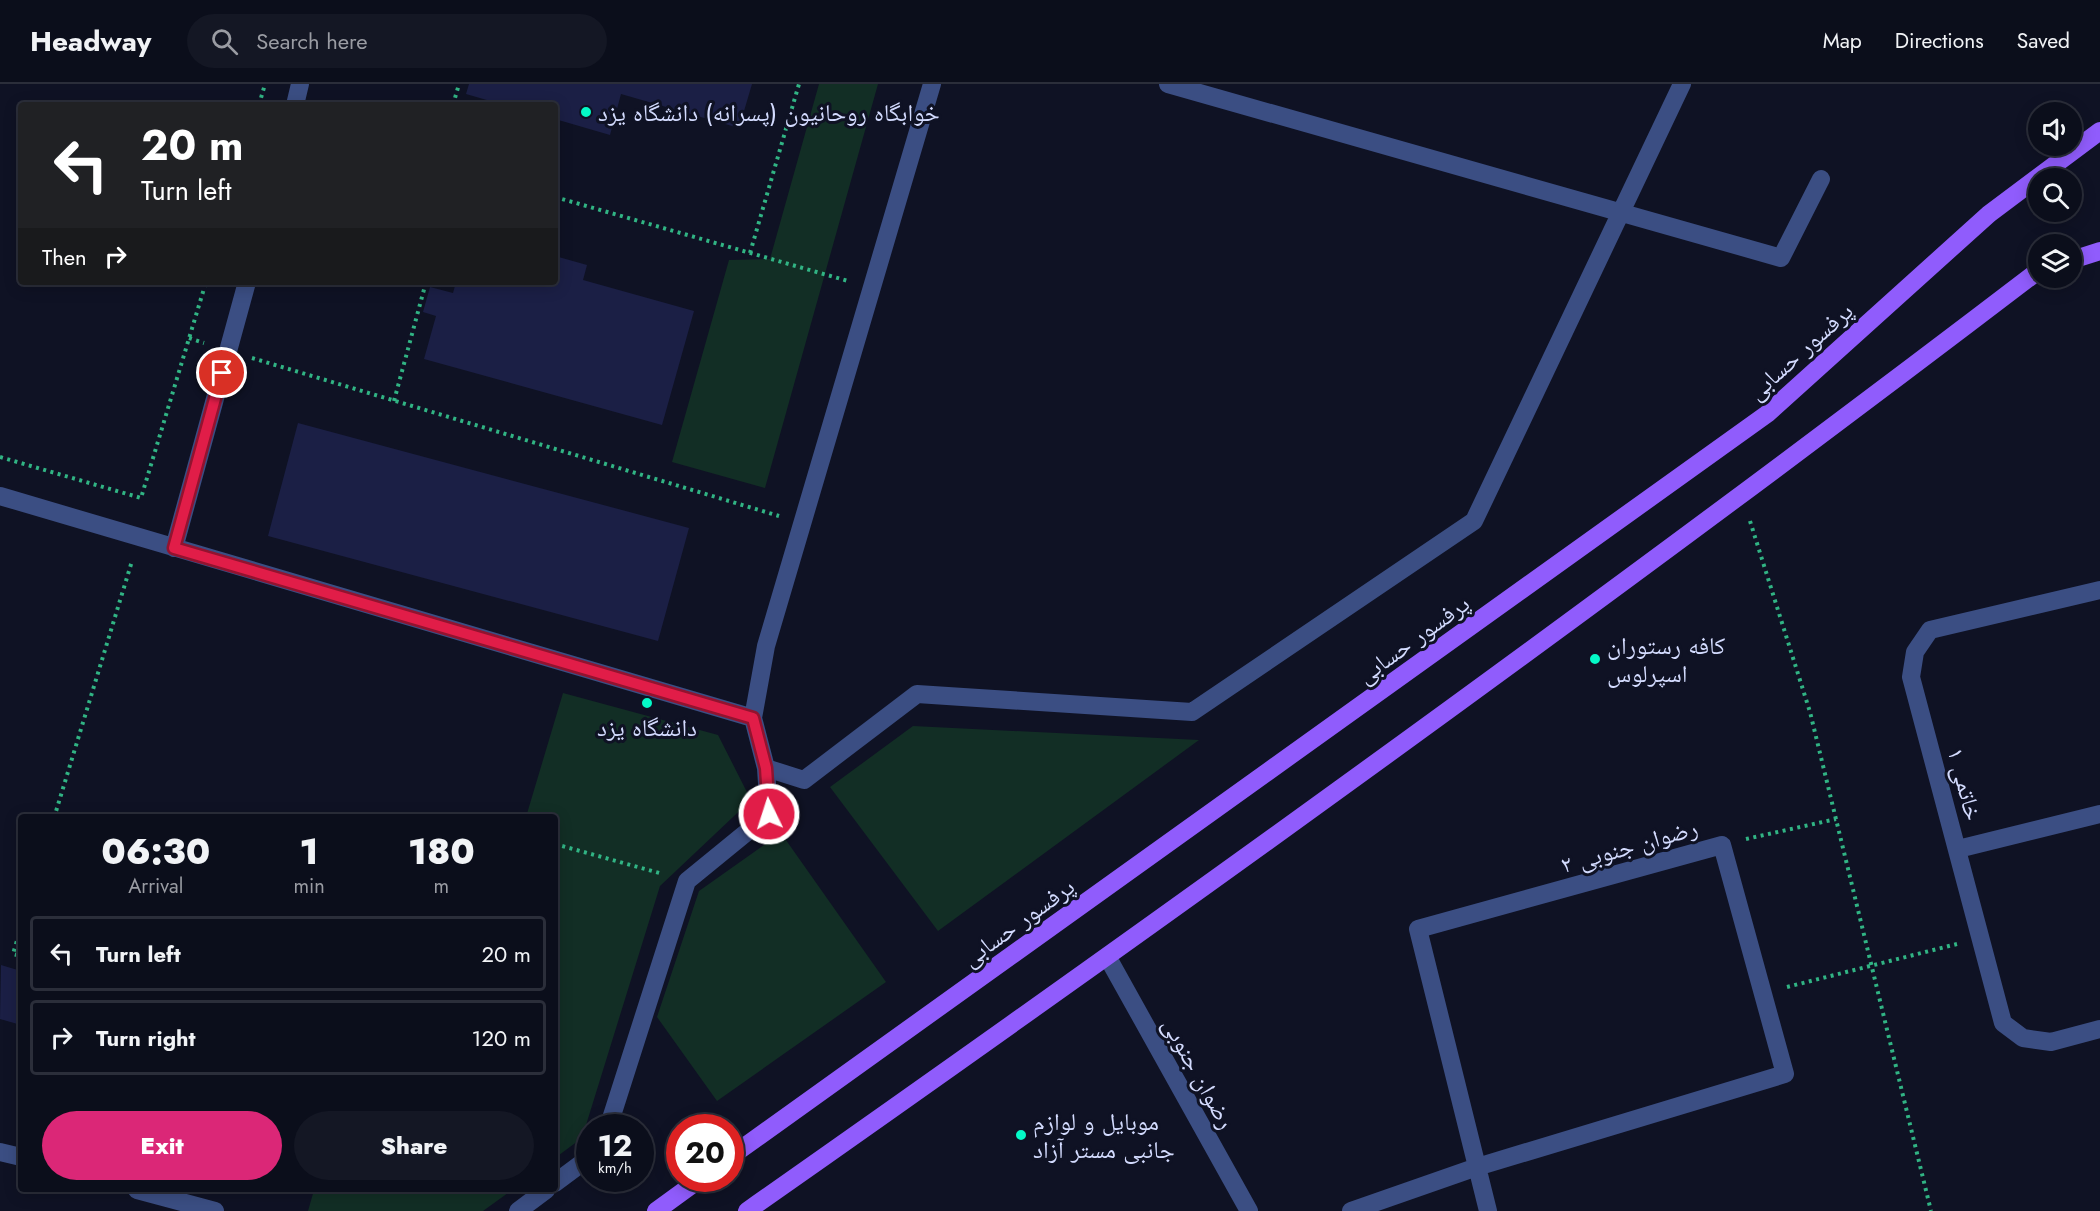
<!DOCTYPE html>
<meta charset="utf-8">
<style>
body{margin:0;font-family:Jost,"Noto Naskh Arabic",sans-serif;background:#141724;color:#f1f3f6;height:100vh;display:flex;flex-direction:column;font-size:22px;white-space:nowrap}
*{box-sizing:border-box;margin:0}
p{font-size:20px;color:#9a9ca3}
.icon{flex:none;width:33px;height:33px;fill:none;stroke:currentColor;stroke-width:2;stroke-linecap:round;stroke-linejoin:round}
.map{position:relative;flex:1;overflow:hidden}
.side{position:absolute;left:18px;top:730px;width:540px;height:378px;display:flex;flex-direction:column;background:#0b0e1b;border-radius:6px;box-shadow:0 3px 15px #0003,0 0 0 2px #2b2e3a}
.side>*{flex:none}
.hud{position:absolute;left:18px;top:18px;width:540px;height:183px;border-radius:6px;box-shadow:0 3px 15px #0003,0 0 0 2px #2b2e3a;background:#202124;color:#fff;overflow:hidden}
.controls{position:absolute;left:2028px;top:18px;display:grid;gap:12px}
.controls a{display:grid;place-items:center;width:54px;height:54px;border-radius:50%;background:#0b0e1b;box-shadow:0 3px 15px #0003,0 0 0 2px #2b2e3a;font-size:30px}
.speed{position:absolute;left:576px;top:1030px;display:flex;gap:12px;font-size:30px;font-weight:700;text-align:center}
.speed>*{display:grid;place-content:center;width:78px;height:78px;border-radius:50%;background:#0b0e1b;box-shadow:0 3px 15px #0003,0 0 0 2px #2b2e3a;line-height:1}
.speed small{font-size:15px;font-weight:400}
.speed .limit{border:9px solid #d22;background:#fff;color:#111}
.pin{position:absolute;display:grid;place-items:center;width:51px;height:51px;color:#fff;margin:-26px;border:3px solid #fff;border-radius:50%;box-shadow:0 2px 6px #0007}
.me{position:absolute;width:66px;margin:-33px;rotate:356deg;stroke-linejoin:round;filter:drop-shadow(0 0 4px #0008)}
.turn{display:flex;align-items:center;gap:21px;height:126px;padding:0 24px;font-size:27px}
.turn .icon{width:78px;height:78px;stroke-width:2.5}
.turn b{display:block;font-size:42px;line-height:51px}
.then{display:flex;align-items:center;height:57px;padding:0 24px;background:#0003;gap:12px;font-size:22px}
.eta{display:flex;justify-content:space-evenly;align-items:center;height:102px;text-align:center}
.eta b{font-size:36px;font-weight:800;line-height:42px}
.cta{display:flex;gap:12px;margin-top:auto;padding:12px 24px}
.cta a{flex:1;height:69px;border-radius:36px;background:#db2777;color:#fff;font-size:24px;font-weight:800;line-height:69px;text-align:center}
.cta a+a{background:#141724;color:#f1f3f6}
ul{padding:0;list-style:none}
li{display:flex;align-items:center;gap:18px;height:75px;margin:0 12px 9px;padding:0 12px;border:3px solid #2b2e3a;border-radius:6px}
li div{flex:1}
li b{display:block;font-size:22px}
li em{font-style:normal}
header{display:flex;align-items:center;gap:36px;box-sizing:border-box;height:84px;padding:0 30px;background:#0b0e1b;border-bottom:2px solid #2b2e3a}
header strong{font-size:28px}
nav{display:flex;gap:33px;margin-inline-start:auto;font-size:21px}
.search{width:420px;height:54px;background:#141724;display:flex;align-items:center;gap:15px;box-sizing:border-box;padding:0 21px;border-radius:33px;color:#9a9ca3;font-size:22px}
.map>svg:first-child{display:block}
.green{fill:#122e25}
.building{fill:#1b1f45}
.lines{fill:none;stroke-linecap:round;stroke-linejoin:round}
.path{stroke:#31b484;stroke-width:4;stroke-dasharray:3 4.5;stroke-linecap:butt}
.minor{stroke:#3b4e83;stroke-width:18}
.major{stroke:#905cfc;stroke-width:18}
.route-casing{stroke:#92132f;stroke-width:15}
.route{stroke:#e11d48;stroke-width:10}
.poi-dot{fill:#04f9c7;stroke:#0f1224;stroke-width:2}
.labels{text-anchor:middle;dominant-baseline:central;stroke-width:6;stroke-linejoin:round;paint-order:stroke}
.poi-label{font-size:24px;fill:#d3dbfe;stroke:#0f1224;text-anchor:start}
.street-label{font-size:24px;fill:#d3dbfe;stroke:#0f1224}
</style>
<header>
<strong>Headway</strong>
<div class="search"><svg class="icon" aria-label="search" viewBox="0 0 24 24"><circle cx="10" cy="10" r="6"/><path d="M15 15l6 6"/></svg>Search here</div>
<nav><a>Map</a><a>Directions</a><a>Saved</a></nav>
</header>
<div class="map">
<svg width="2100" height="1127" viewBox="0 0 2100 1127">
<rect width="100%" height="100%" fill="#0f1224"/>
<path class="green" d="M819 0H878L765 404 672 378 729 176 770 175Z
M563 609 718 651 751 716 660 802 582 1054 555 1074V734L526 733Z
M913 642 1199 656 938 847 830 703Z
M781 749 886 898 717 1017 657 933 699 807Z
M314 1106H512L483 1127H308Z"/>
<path class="building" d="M469 0H752L739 44 621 10 610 51 555 35V21H504L466 10Z
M555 172 587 181 583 196 694 227 662 341 424 275 436 232 423 228 430 203 453 209 456 198H555Z
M298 339 689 444 658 557 268 452Z
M1 881 21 887V941L0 935Z"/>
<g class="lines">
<path class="path" d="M259 21 265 0
M453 21 459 0
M555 113 848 197
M750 169 799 0
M189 254 204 259
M252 274 779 432
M394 317 426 198
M0 373 141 414 206 198
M1750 437 1810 628 1931 1127
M54 734 132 477
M1746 755 1836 735
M555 760 663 790
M21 843 13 870 21 872
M1787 903 1957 860"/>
<path class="minor" d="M932 0 766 562 753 634 766 684 804 696 917 610 1192 628 1474 437 1682 0
M1168 0 1781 174 1821 95
M295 21 300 0
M0 412 753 634
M174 464 247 198
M2100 506 1930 546 1915 568 1911 593 2003 939 2023 954 2051 958 2100 945
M1958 765 2100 730
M1108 874 1249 1127
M608 1044 687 797 769 730 766 684
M0 1068 21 1073
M555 1099 590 1073
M137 1106 215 1127
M518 1127 546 1106
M1351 1127 1477 1083 1785 990 1722 761 1418 845 1488 1127"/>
<path class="major" d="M2072 176 2100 167
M730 1073 1767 330 1989 130 2100 47
M656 1127 700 1095
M747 1127C1183 821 1615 510 2038 187"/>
</g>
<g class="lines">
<defs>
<path id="route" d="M222 289 174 464 753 634 766 684 769 730"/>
</defs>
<use href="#route" class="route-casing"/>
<use href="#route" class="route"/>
</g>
<g class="poi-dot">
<circle cx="586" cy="28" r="6"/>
<circle cx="1595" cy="575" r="6"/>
<circle cx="647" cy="619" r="6"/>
<circle cx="1021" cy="1051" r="6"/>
</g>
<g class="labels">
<g class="poi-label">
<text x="598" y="28">خوابگاه روحانیون (پسرانه) دانشگاه یزد</text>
<text x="1607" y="561">کافه رستوران<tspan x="1607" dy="28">اسپرلوس</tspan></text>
<text x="647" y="643" text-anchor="middle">دانشگاه یزد</text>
<text x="1033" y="1037">موبایل و لوازم<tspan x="1033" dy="28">جانبی مستر آزاد</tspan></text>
</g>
<g class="street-label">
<text transform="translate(1800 267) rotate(-42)">پرفسور حسابی</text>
<text transform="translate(1413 555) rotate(-36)">پرفسور حسابی</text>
<text transform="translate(1965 700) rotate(75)">خاتمی ۱</text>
<text transform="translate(1629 762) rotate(-16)">رضوان جنوبی ۲</text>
<text transform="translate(1018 838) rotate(-36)">پرفسور حسابی</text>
<text transform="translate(1199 989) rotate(61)">رضوان جنوبی</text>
</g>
</g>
</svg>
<div class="controls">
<a><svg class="icon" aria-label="sound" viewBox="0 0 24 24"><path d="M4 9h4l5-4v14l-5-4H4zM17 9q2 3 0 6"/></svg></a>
<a><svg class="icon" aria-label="search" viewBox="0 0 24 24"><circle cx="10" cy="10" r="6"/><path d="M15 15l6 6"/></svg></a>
<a><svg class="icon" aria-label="layers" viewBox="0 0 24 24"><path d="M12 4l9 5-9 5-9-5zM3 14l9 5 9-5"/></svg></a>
</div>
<div class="speed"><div>12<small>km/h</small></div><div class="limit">20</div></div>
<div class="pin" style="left:222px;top:289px;background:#d93025"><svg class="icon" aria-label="arrive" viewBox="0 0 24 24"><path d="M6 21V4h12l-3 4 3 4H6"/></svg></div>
<svg class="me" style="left:769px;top:730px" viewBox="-20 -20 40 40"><circle r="17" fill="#e11d48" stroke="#fff" stroke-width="3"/><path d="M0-11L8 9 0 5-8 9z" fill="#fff"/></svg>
<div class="hud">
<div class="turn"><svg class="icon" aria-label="left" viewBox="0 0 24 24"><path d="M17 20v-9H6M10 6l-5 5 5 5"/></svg><div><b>20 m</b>Turn left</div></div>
<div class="then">Then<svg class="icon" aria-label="right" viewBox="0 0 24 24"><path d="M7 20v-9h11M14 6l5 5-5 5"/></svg></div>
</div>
<section class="side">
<div class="eta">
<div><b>06:30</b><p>Arrival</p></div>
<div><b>1</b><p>min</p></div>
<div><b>180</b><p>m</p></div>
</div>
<ul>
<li><svg class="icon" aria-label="left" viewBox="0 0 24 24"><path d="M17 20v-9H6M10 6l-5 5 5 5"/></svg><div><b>Turn left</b></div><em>20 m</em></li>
<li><svg class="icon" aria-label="right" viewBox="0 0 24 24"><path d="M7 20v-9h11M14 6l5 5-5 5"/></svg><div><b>Turn right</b></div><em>120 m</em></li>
</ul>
<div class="cta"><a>Exit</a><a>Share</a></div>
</section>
</div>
